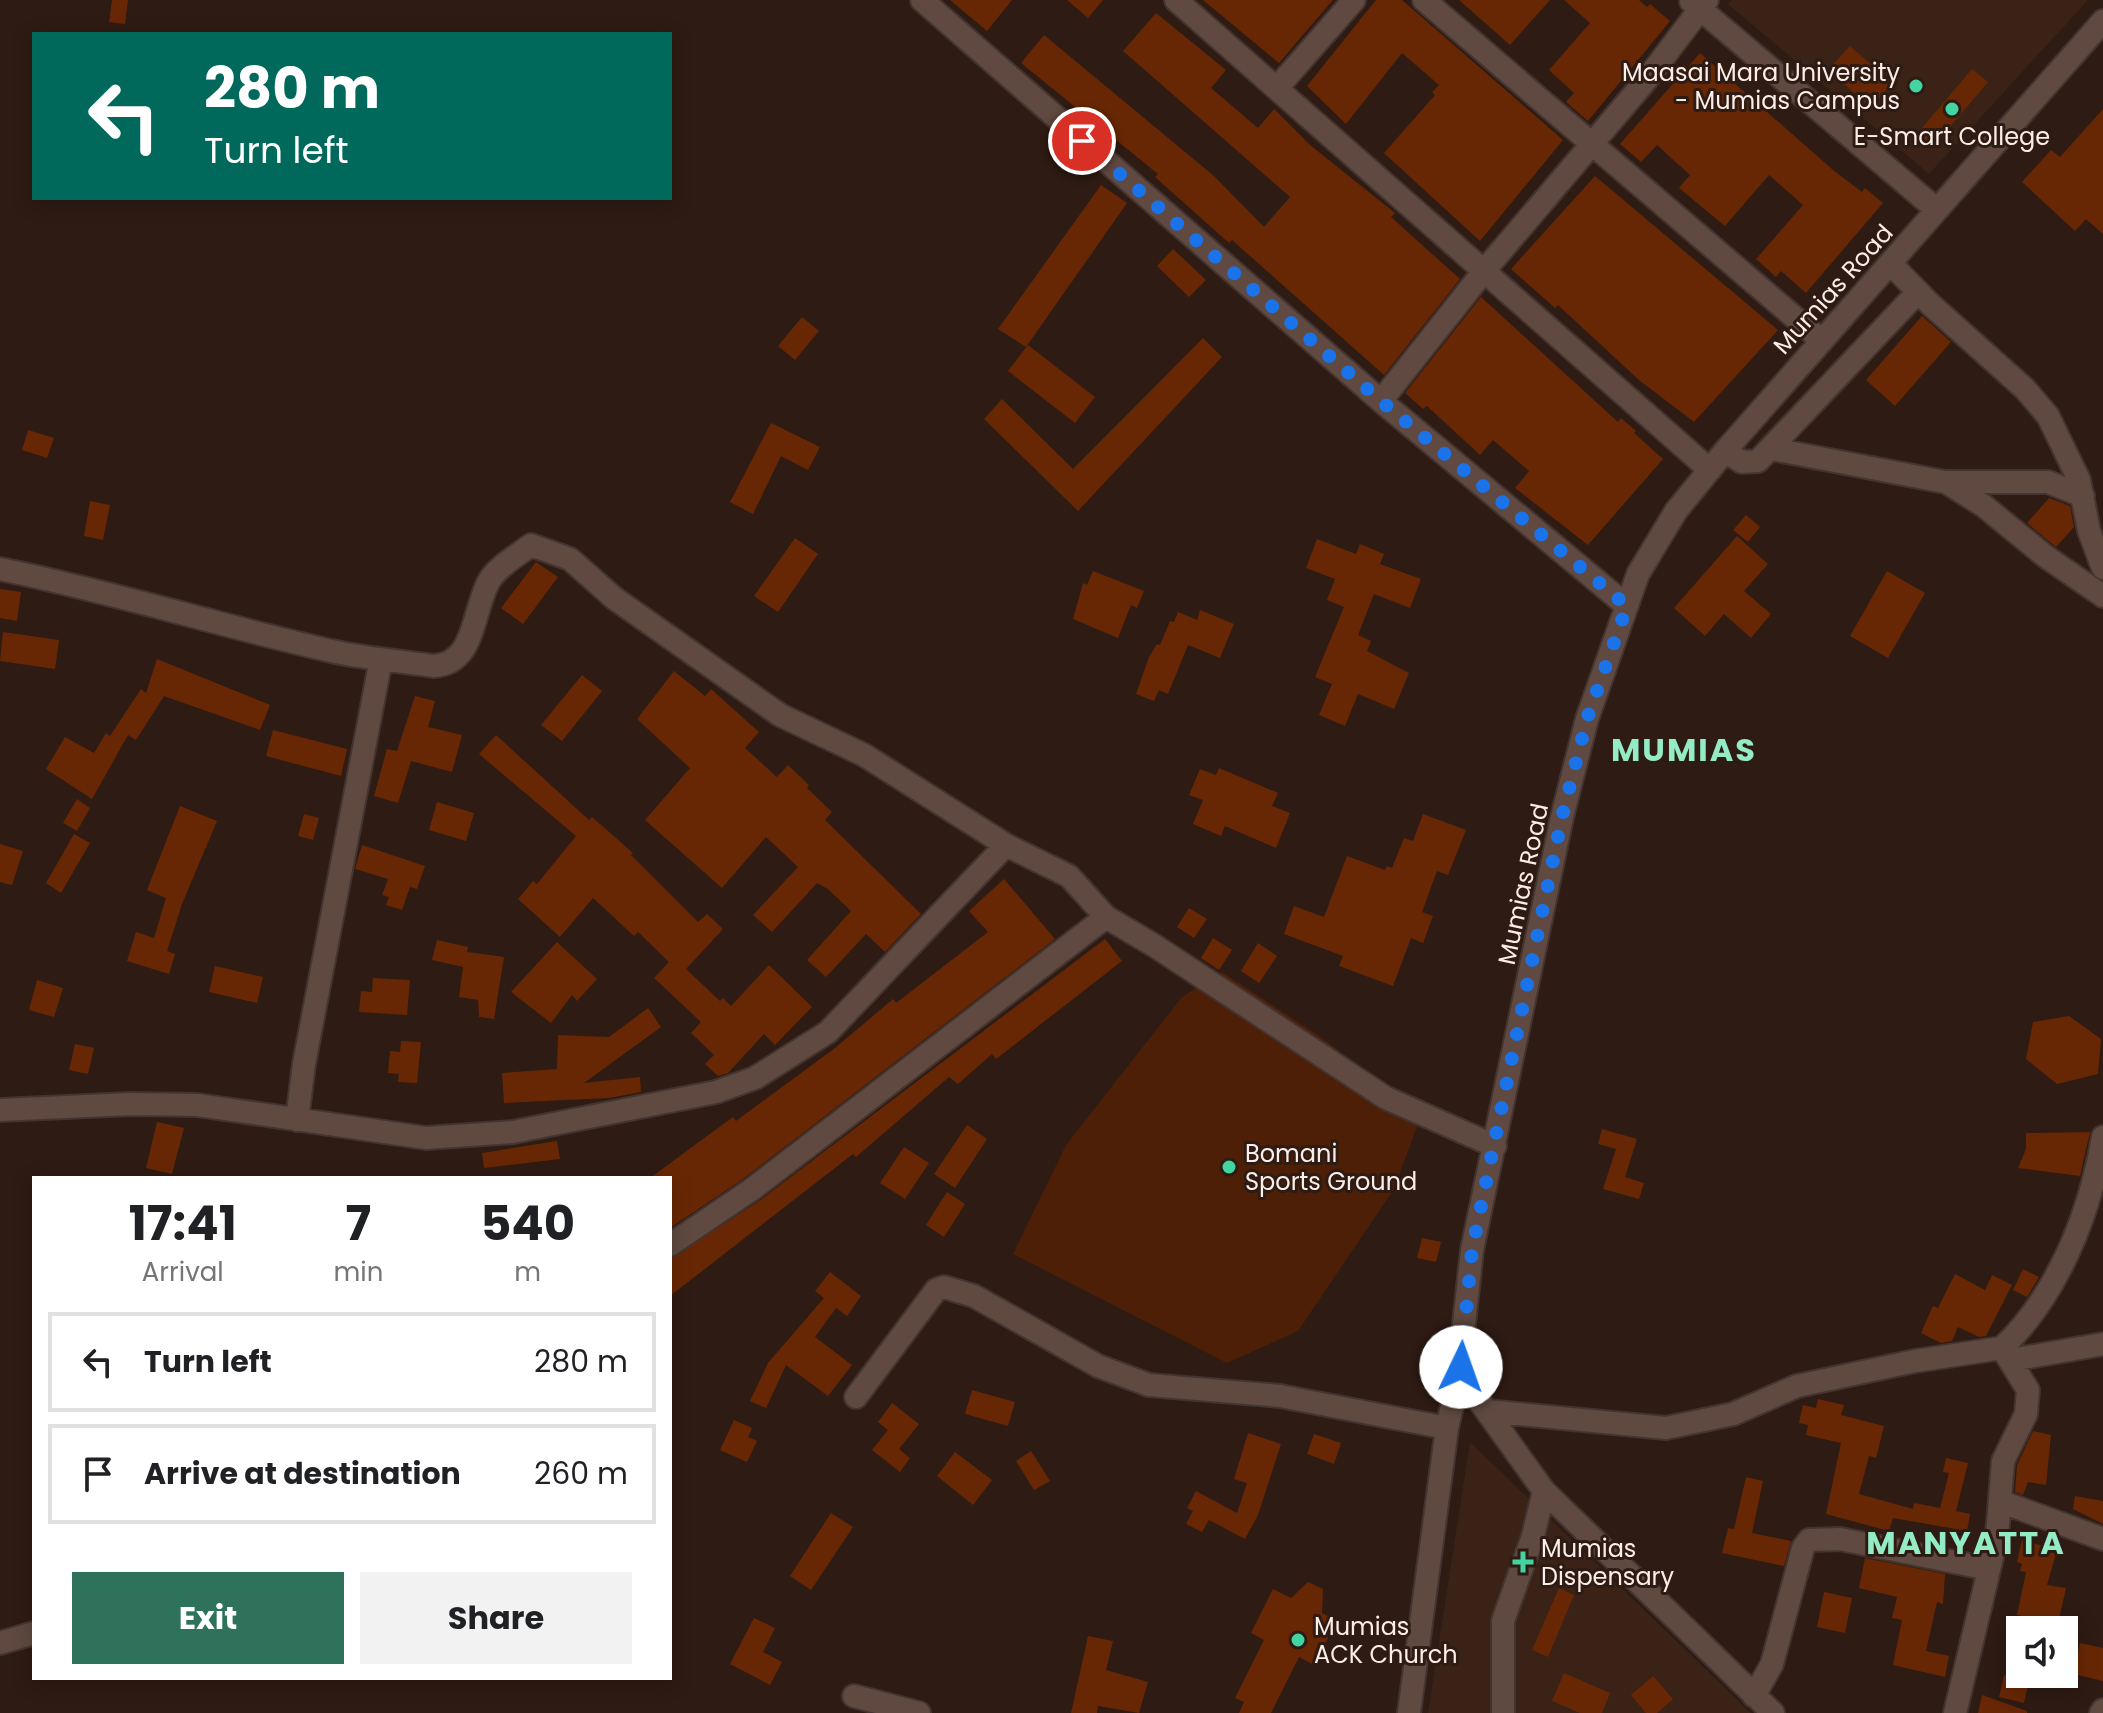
<!DOCTYPE html>
<style>
body{margin:0;font-family:Poppins,sans-serif;background:#f2f2f2;color:#202124;height:100vh;display:flex;flex-direction:column;font-size:30px;white-space:nowrap}
*{box-sizing:border-box;margin:0}
p{font-size:26px;color:#757577}
.icon{flex:none;width:44px;height:44px;fill:none;stroke:currentColor;stroke-width:2;stroke-linecap:round;stroke-linejoin:round}
.map{position:relative;flex:1;overflow:hidden}
.details{position:absolute;left:32px;top:1176px;width:640px;height:504px;display:flex;flex-direction:column;background:#fff;border-radius:0px;box-shadow:0 4px 20px #0003}
.details>*{flex:none}
.banner{position:absolute;left:32px;top:32px;width:640px;height:168px;border-radius:0px;box-shadow:0 4px 20px #0003;background:#00695c;color:#fff;overflow:hidden}
.controls{position:absolute;left:2006px;top:1616px;display:grid;gap:16px}
.controls a{display:grid;place-items:center;width:72px;height:72px;border-radius:0px;background:#fff;box-shadow:0 4px 20px #0003;font-size:40px}
.pin{position:absolute;display:grid;place-items:center;width:68px;height:68px;color:#fff;margin:-34px;border:4px solid #fff;border-radius:50%;box-shadow:0 2px 8px #0007}
.me{position:absolute;width:88px;margin:-44px;rotate:3deg;stroke-linejoin:round;filter:drop-shadow(0 0 6px #0008)}
.turn{display:flex;align-items:center;gap:28px;height:168px;padding:0 40px;font-size:36px}
.turn .icon{width:104px;height:104px;stroke-width:2.5}
.turn b{display:block;font-size:56px;line-height:68px}
.eta{display:flex;justify-content:space-evenly;align-items:center;height:136px;text-align:center}
.eta b{font-size:48px;font-weight:700;line-height:56px}
.cta{display:flex;gap:16px;margin-top:auto;padding:16px 40px}
.cta a{flex:1;height:92px;border-radius:0px;background:#2f725c;color:#fff;font-size:32px;font-weight:700;line-height:92px;text-align:center}
.cta a+a{background:#f2f2f2;color:#202124}
ul{padding:0;list-style:none}
li{display:flex;align-items:center;gap:24px;height:100px;margin:0 16px 12px;padding:0 24px;border:4px solid #e0e0e0;border-radius:0px}
li div{flex:1}
li b{display:block;font-size:30px}
li em{font-style:normal}
.map>svg:first-child{display:block}
.built{fill:#3b2217}
.green{fill:#4e1f07}
.building{fill:#682704}
.lines{fill:none;stroke-linecap:round;stroke-linejoin:round}
.minor-casing{stroke:#433430;stroke-width:26}
.minor{stroke:#5f4940;stroke-width:22}
.route{stroke:#1a73e8;stroke-width:14;stroke-dasharray:0 25.2}
.poi-dot{fill:#42d4a1;stroke:#2e1b13;stroke-width:3}
.labels{text-anchor:middle;dominant-baseline:central;stroke-width:6;stroke-linejoin:round;paint-order:stroke}
.poi-label{font-size:24px;fill:#fbede7;stroke:#2e1b13;text-anchor:start}
.street-label{font-size:24px;fill:#fbede7;stroke:#2e1b13}
.district-label{font-size:32px;font-weight:bold;letter-spacing:2px;fill:#94ecc6;stroke:#2e1b13}
</style>
<div class="map">
<svg width="2103" height="1713" viewBox="0 0 2103 1713">
<rect width="100%" height="100%" fill="#2e1b13"/>
<path class="built" d="M1732 0H2088L1929 174 1728 4Z
M1470 1442 1751 1713H1428Z"/>
<path class="green" d="M1222 972 1318 1035 1422 1113 1394 1189 1298 1331 1227 1363 1013 1254 1066 1145 1182 997Z"/>
<path class="building" d="M112 0H128L125 24 109 22Z
M950 0H1012L987 31Z
M1067 0H1103L1088 18Z
M1203 0H1333L1279 63Z
M1376 0H1402L1563 140 1480 241 1384 153 1435 95 1432 92 1439 85 1402 53 1346 124 1307 86Z
M1459 0H1550L1510 45Z
M1564 0H1639L1647 7 1650 4 1670 21 1588 121 1566 102 1574 93 1549 70 1590 23Z
M1156 13 1226 70 1211 88 1258 128 1274 109 1310 145 1395 213 1391 217 1460 279 1384 375 1232 240 1229 243 1155 177 1158 174 1021 63 1044 35 1214 176 1264 227 1290 197 1123 51Z
M1850 46 1892 83 1871 108 1828 70Z
M1700 53 1833 170 1862 192 1865 188 1883 203 1806 293 1781 271 1776 277 1756 259 1803 205 1769 175 1725 226 1679 188 1690 175 1657 145 1641 162 1620 144Z
M1972 69 1988 82 1932 148 1916 135Z
M2103 109V234L2086 219 2075 231 2022 182 2051 150 2060 157Z
M1595 176 1778 330 1694 422 1639 380 1558 305 1555 308 1511 269Z
M1101 185 1127 203 1026 347 998 329Z
M1173 249 1206 280 1189 297 1157 266Z
M1481 297 1618 422 1621 418 1636 431 1634 433 1663 459 1588 545 1515 488 1529 471 1493 440 1480 455 1427 406 1423 409 1405 393Z
M1922 316 1951 342 1895 406 1866 380Z
M802 317 819 331 795 360 778 346Z
M1203 338 1222 357 1078 511 984 419 1002 399 1073 469Z
M1028 345 1095 397 1075 423 1008 371Z
M771 423 820 447 808 470 781 456 753 514 730 502Z
M28 430 54 438 47 458 22 450Z
M2049 498 2070 506 2074 527 2056 547 2027 523Z
M90 501 110 505 103 540 84 536Z
M1746 515 1760 527 1748 542 1733 530Z
M1737 536 1768 564 1744 591 1771 614 1751 638 1724 614 1705 636 1674 608Z
M795 538 818 554 778 612 754 596Z
M1317 539 1356 554 1360 544 1384 554 1380 564 1421 579 1410 608 1374 594 1358 635 1371 641 1367 651 1409 673 1394 709 1358 694 1345 726 1319 715 1332 684 1315 677 1344 607 1327 600 1335 579 1306 568Z
M536 562 558 577 523 624 501 608Z
M1093 571 1144 591 1137 608 1131 605 1118 638 1073 619 1083 583 1087 585Z
M1887 571 1925 593 1888 658 1850 636Z
M0 589 21 592 17 621 0 618Z
M1200 610 1234 624 1220 658 1188 645 1168 694 1159 690 1154 701 1136 694 1149 657 1157 644 1160 645 1170 621 1174 622 1178 612 1197 620Z
M3 632 59 640 55 669 0 661Z
M157 659 270 705 260 730 164 696 136 740 128 735 92 799 46 769 65 737 94 753 106 733 110 736 141 689 146 693Z
M674 671 705 696 711 689 759 732 745 748 777 777 788 765 809 785 807 788 832 812 825 820 921 914 885 952 866 934 826 977 807 960 851 911 828 889 817 883 772 932 753 915 798 867 766 837 722 888 645 820 690 768 637 719Z
M582 675 602 691 562 741 541 725Z
M415 696 435 701 428 727 462 735 452 772 411 761 398 803 374 796 387 749 397 751Z
M273 730 347 749 341 776 266 756Z
M496 735 589 820 592 817 633 853 631 855 698 922 707 914 723 929 686 969 720 1001 723 998 731 1006 769 965 812 1007 775 1045 764 1034 728 1073 718 1076 705 1064 714 1055 691 1033 701 1022 654 978 669 962 638 932 634 936 593 898 560 937 518 899 533 881 537 884 576 836 479 754Z
M1219 768 1278 793 1272 806 1290 813 1276 848 1225 826 1221 836 1193 824 1203 800 1189 795 1200 769 1216 775Z
M77 799 90 808 77 831 63 823Z
M437 802 474 813 466 841 429 830Z
M180 806 217 821 182 904 167 951 175 954 169 974 127 961 136 932 154 938 166 898 147 890Z
M304 814 319 818 313 840 298 836Z
M1423 814 1466 830 1448 875 1437 871 1422 912 1433 916 1423 943 1411 938 1393 986 1339 966 1343 956 1284 934 1294 906 1324 917 1347 856 1385 870 1387 866 1392 868 1404 838 1413 841Z
M74 834 90 843 61 893 46 883Z
M0 844 23 851 12 885 0 882Z
M362 845 425 866 417 889 410 887 402 910 386 905 389 897 382 895 388 879 355 869Z
M1004 879 1055 939 743 1179 670 1228V1178H650L733 1117 736 1121 835 1048 893 999 896 1003 988 932 969 911Z
M1189 908 1207 919 1194 938 1177 927Z
M1213 938 1232 950 1219 970 1201 958Z
M1105 939 1122 961 996 1059 992 1054 958 1084 949 1077 856 1157 853 1154 670 1296V1259L759 1201Z
M437 940 468 947 467 952 504 957 494 1019 479 1017 478 1000 459 997 463 967 432 960Z
M557 942 597 979 577 1001 572 995 551 1023 511 992Z
M1258 943 1277 956 1259 983 1241 971Z
M215 966 263 977 257 1003 209 992Z
M373 978 410 980 407 1015 359 1012 361 991 372 992Z
M37 980 63 988 54 1017 29 1010Z
M648 1008 661 1027 584 1083 640 1077 641 1092 609 1098 504 1103 502 1073 557 1069 558 1035 609 1037Z
M2069 1016 2101 1039 2098 1074 2057 1084 2026 1059 2033 1022Z
M401 1041 421 1042 417 1083 398 1082 399 1074 388 1073 390 1051 400 1052Z
M75 1044 94 1048 88 1074 69 1070Z
M157 1122 184 1128 172 1174 146 1168Z
M967 1125 987 1139 955 1188 934 1174Z
M1602 1129 1637 1139 1625 1177 1644 1183 1639 1199 1603 1189 1616 1149 1598 1144Z
M2090 1132 2080 1176 2018 1168 2026 1149V1133Z
M557 1141 560 1159 484 1168 482 1153Z
M904 1147 929 1163 905 1199 880 1183Z
M947 1192 965 1204 944 1237 926 1225Z
M1422 1238 1441 1242 1436 1262 1417 1258Z
M2023 1269 2039 1277 2027 1297 2013 1290Z
M830 1272 861 1296 847 1316 836 1308 815 1337 852 1365 828 1396 786 1365 766 1408 750 1401 768 1363 824 1298 815 1291Z
M1955 1274 1985 1290 1992 1275 2012 1285 1986 1336 1979 1337 1958 1327 1952 1341 1941 1343 1921 1333 1933 1306 1938 1308Z
M972 1390 1015 1402 1008 1426 965 1414Z
M1818 1399 1844 1405 1841 1415 1884 1426 1876 1458 1869 1456 1859 1494 1913 1509 1914 1503 1940 1508 1949 1473 1943 1472 1946 1458 1968 1463 1956 1511 1970 1514 1967 1531 1893 1518 1889 1531 1826 1514 1841 1443 1806 1435 1808 1425 1799 1423 1803 1405 1816 1408Z
M892 1403 919 1424 899 1449 910 1458 900 1472 872 1450 888 1430 878 1422Z
M734 1420 752 1428 748 1437 757 1441 747 1462 720 1450Z
M2033 1431 2051 1435 2046 1485 2028 1482 2023 1495 2015 1492 2017 1465Z
M1248 1433 1281 1444 1258 1515 1245 1539 1209 1520 1202 1532 1186 1524 1193 1511 1187 1508 1196 1491 1237 1513 1247 1483 1234 1479Z
M1314 1434 1341 1443 1334 1464 1307 1454Z
M1031 1451 1050 1481 1034 1490 1016 1461Z
M955 1452 992 1480 973 1505 937 1476Z
M1746 1477 1763 1481 1752 1533 1791 1541 1784 1566 1722 1553 1728 1528 1734 1529Z
M2075 1496 2103 1501V1524L2073 1509Z
M831 1513 853 1527 811 1590 790 1576Z
M2022 1540 2057 1550 2047 1585 2066 1588 2058 1624 2017 1615 2026 1572 2020 1571 2022 1564 2017 1562Z
M1865 1558 1945 1574 1943 1604 1937 1602 1926 1651 1949 1656 1945 1677 1893 1665 1902 1620 1892 1618 1897 1597 1859 1588Z
M1308 1582 1323 1589 1322 1613 1337 1621 1314 1665 1299 1657 1271 1713H1239L1244 1702 1235 1698 1264 1640 1251 1633 1273 1589 1291 1598Z
M1559 1588 1574 1595 1548 1657 1532 1650Z
M1824 1592 1852 1598 1845 1633 1817 1627Z
M754 1618 775 1628 763 1652 782 1662 770 1685 730 1664Z
M1088 1636 1113 1641 1106 1670 1148 1682 1139 1713 1098 1706 1097 1713H1071Z
M2080 1643 2103 1648V1681L2074 1674Z
M1564 1673 1610 1693 1602 1713H1580L1552 1701Z
M2004 1675 2029 1681 2024 1703 1999 1697Z
M1653 1676 1673 1699 1657 1713H1646L1631 1695Z
M1982 1695 2027 1711V1713H1978Z"/>
<g class="lines">
<defs>
<path id="minor" d="M922 0 1381 401 1627 606
M1176 0 1710 470
M1424 0 1821 340
M1691 1 1937 210
M1277 88 1354 0
M1891 264 1930 304 2025 389 2048 416 2079 480 2089 531 2103 568
M1381 401 1484 271 1647 79 1707 0
M1772 449 1945 482H2048L2083 496
M1725 451 1742 462 1758 461 1918 292
M1949 484 1984 506 2045 556 2103 596
M0 569C114 592 224 627 336 652 368 659 401 661 433 666 475 664 472 614 488 583 495 568 518 555 531 545L570 559 614 598 780 715 864 755 1006 845 1069 876 1106 917 1155 946 1386 1098 1495 1146
M0 1110 131 1104 197 1105 426 1138 513 1132 716 1092 755 1078 828 1032 1006 845
M297 1120 304 1064 381 659
M670 1245 751 1190 1106 917
M2002 1348C2058 1295 2090 1213 2103 1137
M2011 1360 2103 1344
M856 1397 936 1290 944 1287 974 1296 1098 1366 1149 1385 1280 1396 1447 1428
M1487 1411 1666 1428 1733 1414 1797 1386 1915 1361 2002 1348 2028 1390 2026 1414 2003 1461 1997 1536 1955 1713
M2002 1502 2103 1539
M0 1643 34 1633
M854 1696 919 1713
M1754 1696 1772 1664 1803 1548 1809 1540 1840 1539 1989 1569
M1409 1713 1447 1428 1461 1367
M1503 1713V1621L1533 1536 1544 1491
M1773 1713 1544 1491 1475 1395 1460 1361 1472 1250 1562 817 1587 719 1638 574 1676 511 1725 451 2103 21
M2101 1713 2103 1710"/>
</defs>
<use href="#minor" class="minor-casing"/>
<use href="#minor" class="minor"/>
</g>
<g class="lines">
<path class="route" d="M1082 141 1381 401 1627 606 1587 719 1562 817 1472 1250 1461 1367"/>
</g>
<g class="poi-dot">
<circle cx="1916" cy="86" r="8"/>
<circle cx="1952" cy="109" r="8"/>
<circle cx="1229" cy="1167" r="8"/>
<path d="M1519 1550h8v8h8v8h-8v8h-8v-8h-8v-8h8z"/>
<circle cx="1298" cy="1640" r="8"/>
</g>
<g class="labels">
<g class="poi-label">
<text x="1900" y="72" text-anchor="end">Maasai Mara University<tspan x="1900" dy="28">- Mumias Campus</tspan></text>
<text x="1952" y="136" text-anchor="middle">E-Smart College</text>
<text x="1245" y="1153">Bomani<tspan x="1245" dy="28">Sports Ground</tspan></text>
<text x="1541" y="1548">Mumias<tspan x="1541" dy="28">Dispensary</tspan></text>
<text x="1314" y="1626">Mumias<tspan x="1314" dy="28">ACK Church</tspan></text>
</g>
<g class="street-label">
<text transform="translate(1833 289) rotate(-48)">Mumias Road</text>
<text transform="translate(1523 884) rotate(-78)">Mumias Road</text>
</g>
<g class="district-label">
<text x="1684" y="749">MUMIAS</text>
<text x="1966" y="1542">MANYATTA</text>
</g>
</g>
</svg>
<div class="controls">
<a><svg class="icon" aria-label="sound" viewBox="0 0 24 24"><path d="M4 9h4l5-4v14l-5-4H4zM17 9q2 3 0 6"/></svg></a>
</div>
<div class="pin" style="left:1082px;top:141px;background:#d93025"><svg class="icon" aria-label="arrive" viewBox="0 0 24 24"><path d="M6 21V4h12l-3 4 3 4H6"/></svg></div>
<svg class="me" style="left:1461px;top:1367px" viewBox="-20 -20 40 40"><circle r="19" fill="#fff"/><path d="M0-13L10 11 0 6-10 11z" fill="#1a73e8"/></svg>
<div class="banner">
<div class="turn"><svg class="icon" aria-label="left" viewBox="0 0 24 24"><path d="M17 20v-9H6M10 6l-5 5 5 5"/></svg><div><b>280 m</b>Turn left</div></div>
</div>
<section class="details">
<div class="eta">
<div><b>17:41</b><p>Arrival</p></div>
<div><b>7</b><p>min</p></div>
<div><b>540</b><p>m</p></div>
</div>
<ul>
<li><svg class="icon" aria-label="left" viewBox="0 0 24 24"><path d="M17 20v-9H6M10 6l-5 5 5 5"/></svg><div><b>Turn left</b></div><em>280 m</em></li>
<li><svg class="icon" aria-label="arrive" viewBox="0 0 24 24"><path d="M6 21V4h12l-3 4 3 4H6"/></svg><div><b>Arrive at destination</b></div><em>260 m</em></li>
</ul>
<div class="cta"><a>Exit</a><a>Share</a></div>
</section>
</div>
